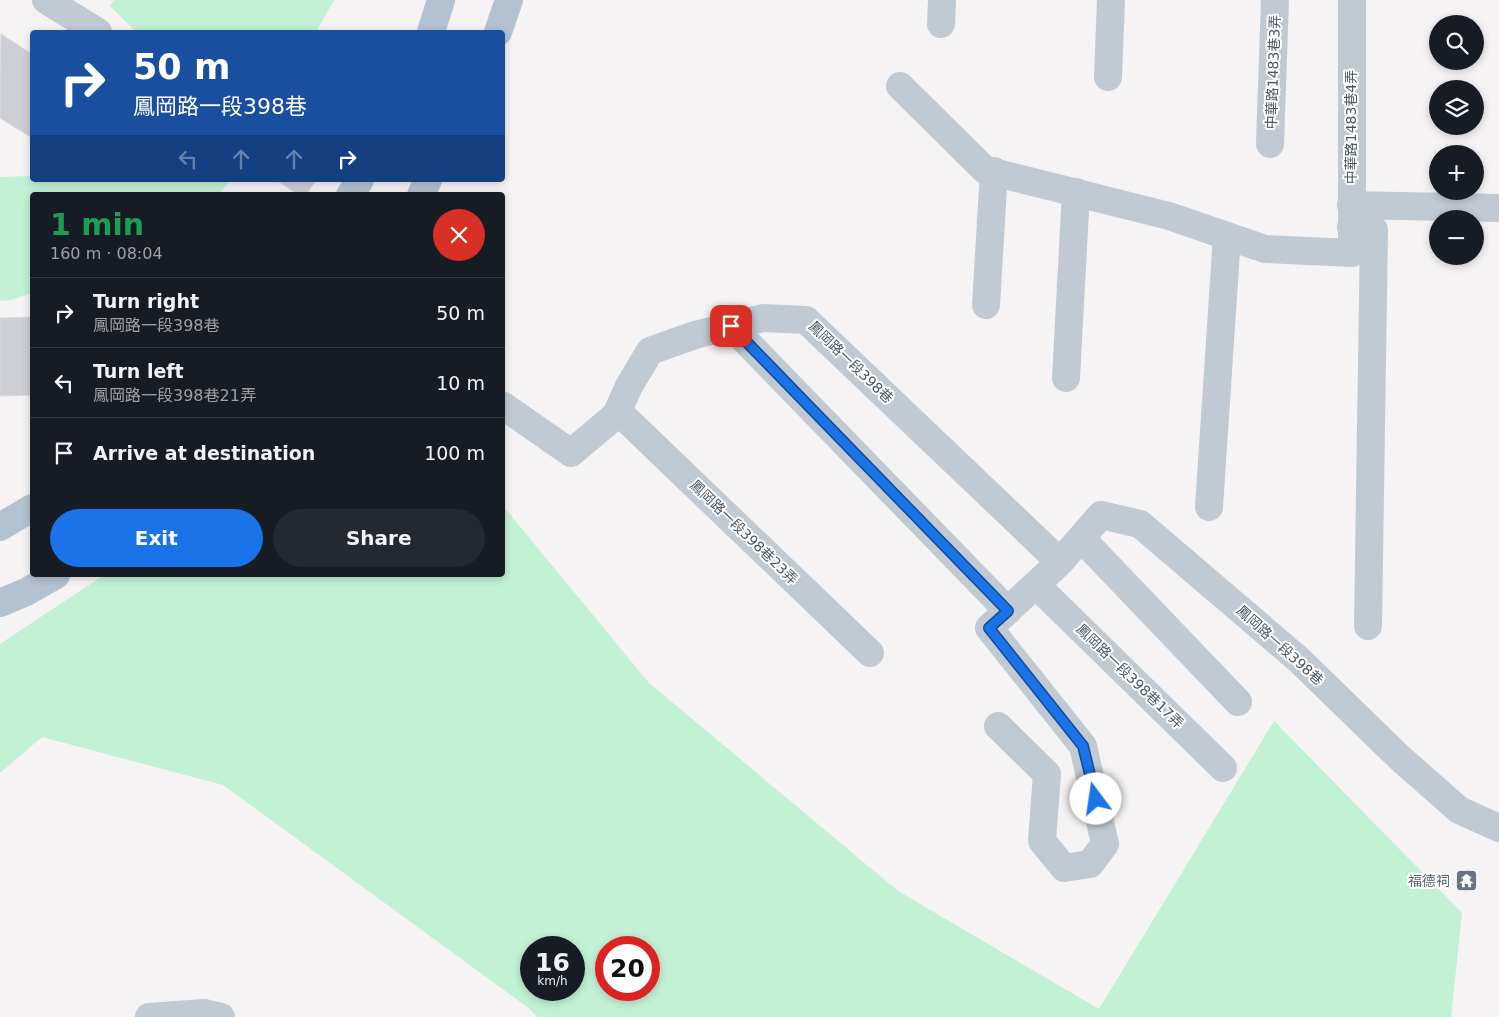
<!DOCTYPE html>
<meta charset="utf-8">
<style>
body{margin:0;font-family:"DejaVu Sans","Noto Sans TC",sans-serif;background:#242831;color:#f1f3f6;height:100vh;display:flex;flex-direction:column;font-size:19px;white-space:nowrap}
*{box-sizing:border-box;margin:0}
p{font-size:16px;color:#9ea1a6}
.icon{flex:none;width:28px;height:28px;fill:none;stroke:currentColor;stroke-width:2;stroke-linecap:round;stroke-linejoin:round}
.map{position:relative;flex:1;overflow:hidden}
.sheet{position:absolute;left:30px;top:192px;width:475px;height:385px;display:flex;flex-direction:column;background:#171b24;border-radius:5px;box-shadow:0 2px 8px #0003}
.sheet>*{flex:none}
.banner{position:absolute;left:30px;top:30px;width:475px;height:152px;border-radius:5px;box-shadow:0 2px 8px #0003;background:#1a4fa0;color:#fff;overflow:hidden}
.buttons{position:absolute;left:1429px;top:15px;display:grid;gap:10px}
.buttons a{display:grid;place-items:center;width:55px;height:55px;border-radius:50%;background:#171b24;box-shadow:0 2px 8px #0003;font-size:25px}
.speed{position:absolute;left:520px;top:936px;display:flex;gap:10px;font-size:25px;font-weight:700;text-align:center}
.speed>*{display:grid;place-content:center;width:65px;height:65px;border-radius:50%;background:#171b24;box-shadow:0 2px 8px #0003;line-height:1}
.speed small{font-size:12px;font-weight:400}
.speed .limit{border:8px solid #d22;background:#fff;color:#111}
.pin{position:absolute;display:grid;place-items:center;width:42px;height:42px;color:#fff;margin:-21px;border-radius:10px;box-shadow:0 2px 8px #0006}
.me{position:absolute;width:55px;margin:-28px;rotate:346deg;stroke-linejoin:round;filter:drop-shadow(0 0 4px #0008)}
.turn{display:flex;align-items:center;gap:18px;height:105px;padding:0 20px;font-size:22px}
.turn .icon{width:65px;height:65px;stroke-width:2.5}
.turn b{display:block;font-size:35px;line-height:42px}
.lanes{display:flex;align-items:center;height:48px;padding:0 20px;background:#0003;justify-content:center;gap:25px;direction:ltr}
.lanes .off{opacity:.35}
.round{display:grid;place-items:center;flex:none;width:52px;height:52px;border-radius:26px;background:#242831}
.overview{display:flex;align-items:center;justify-content:space-between;height:85px;padding:0 20px}
h1{font-size:30px;font-weight:600;line-height:38px;color:#1e9e55}
.button{display:flex;gap:10px;margin-top:auto;padding:10px 20px}
.button a{flex:1;height:58px;border-radius:30px;background:#1a73e8;color:#fff;font-size:20px;font-weight:600;line-height:58px;text-align:center}
.button a+a{background:#242831;color:#f1f3f6}
ul{padding:0;list-style:none}
li{display:flex;align-items:center;gap:15px;height:70px;padding:0 20px;border-top:1px solid #363941}
li div{flex:1}
li b{display:block;font-size:19px}
li em{font-style:normal}
.map>svg:first-child{display:block}
.green{fill:#c3f1d5;fill-rule:evenodd}
.building{fill:#cdcfd5;stroke:#d7d9de}
.lines{fill:none;stroke-linecap:round;stroke-linejoin:round}
.minor{stroke:#c1cad2;stroke-width:28}
.major{stroke:#b3c2d1;stroke-width:28}
.route-casing{stroke:#114b97;stroke-width:12}
.route{stroke:#1a73e8;stroke-width:9}
.labels{text-anchor:middle;dominant-baseline:central;stroke-width:4;stroke-linejoin:round;paint-order:stroke}
.street-label{font-size:14px;fill:#4a5661;stroke:#fff}
.worship-label{font-size:14px;fill:#5b616d;stroke:#fff;text-anchor:end}
</style>
<div class="map">
<svg width="1499" height="1017" viewBox="0 0 1499 1017">
<rect width="100%" height="100%" fill="#f5f3f3"/>
<path class="green" d="M114 0H334L316 32H136L110 6Z
M32 176V180H230L219 195H32V293L11 300 0 301V177Z
M503 506 649 683 898 891 1099 1009 1274 721 1462 913 1451 1017H537L530 1009 223 785 42 737 0 773V644L104 575H502ZM531 948H574V990H531ZM606 948H649V990H606Z"/>
<path class="building" d="M1 34 32 54V138L0 118Z
M276 180H316L306 195H299Z
M32 317V395L0 396V318Z
M1468 869 1477 877 1466 892 1456 884Z"/>
<g class="lines">
<path class="minor" d="M46 0 98 32
M941 24 942 0
M1108 77 1111 0
M900 86 985 170 1169 216 1265 249 1352 253V0
M1270 144 1275 0
M1351 205 1499 208
M1351 227 1374 230 1368 626
M986 305 994 171
M731 326 1008 611
M1066 378 1076 192
M502 405 571 453 616 415 629 386 650 351 695 335 763 318 806 320 1060 562
M616 415 626 419 870 653
M1209 507 1227 236
M1081 538 1238 702
M1036 585 1223 768
M998 726 1047 774 1042 841 1064 868 1090 864 1105 844 1083 746 989 628 1060 562 1101 515 1140 524 1298 659 1400 758 1459 810 1499 828
M149 1017 204 1013 221 1017"/>
<path class="major" d="M431 32 441 0
M498 32 509 0
M350 195 360 180
M421 195 428 180
M0 527 32 508
M0 603 26 592 56 575"/>
</g>
<g class="lines">
<defs>
<path id="route" d="M731 326 1008 611 989 628 1083 746 1096 799"/>
</defs>
<use href="#route" class="route-casing"/>
<use href="#route" class="route"/>
</g>
<defs>
<symbol id="temple-square" viewBox="-11 -11 22 22"><rect x="-9" y="-9" width="18" height="18" rx="4" fill="#6b7280" stroke="#fff"/><path d="M0-6L5-2H3V0L6.5 2.5H4V6H1.5V3h-3V6H-4V2.5H-6.5L-3 0V-2H-5Z" fill="#fff"/></symbol>
</defs>
<g fill-rule="evenodd">
<use href="#temple-square" x="1454" y="868" width="25" height="25"/>
</g>
<g class="labels">
<g class="street-label">
<text transform="translate(1273 72) rotate(-88)">中華路1483巷3弄</text>
<text transform="translate(1351 127) rotate(-90)">中華路1483巷4弄</text>
<text transform="translate(851 362) rotate(44)">鳳岡路一段398巷</text>
<text transform="translate(744 532) rotate(44)">鳳岡路一段398巷23弄</text>
<text transform="translate(1280 645) rotate(42)">鳳岡路一段398巷</text>
<text transform="translate(1130 676) rotate(44)">鳳岡路一段398巷17弄</text>
</g>
<g class="worship-label">
<text x="1450" y="881">福德祠</text>
</g>
</g>
</svg>
<div class="buttons">
<a><svg class="icon" aria-label="search" viewBox="0 0 24 24"><circle cx="10" cy="10" r="6"/><path d="M15 15l6 6"/></svg></a>
<a><svg class="icon" aria-label="layers" viewBox="0 0 24 24"><path d="M12 4l9 5-9 5-9-5zM3 14l9 5 9-5"/></svg></a>
<a>+</a>
<a>−</a>
</div>
<div class="speed"><div>16<small>km/h</small></div><div class="limit">20</div></div>
<div class="pin" style="left:731px;top:326px;background:#d93025"><svg class="icon" aria-label="arrive" viewBox="0 0 24 24"><path d="M6 21V4h12l-3 4 3 4H6"/></svg></div>
<svg class="me" style="left:1096px;top:799px" viewBox="-20 -20 40 40"><circle r="19" fill="#fff"/><path d="M0-13L10 11 0 6-10 11z" fill="#1a73e8"/></svg>
<div class="banner">
<div class="turn"><svg class="icon" aria-label="right" viewBox="0 0 24 24"><path d="M7 20v-9h11M14 6l5 5-5 5"/></svg><div><b>50 m</b>鳳岡路一段398巷</div></div>
<div class="lanes"><svg class="icon off" aria-label="left" viewBox="0 0 24 24"><path d="M17 20v-9H6M10 6l-5 5 5 5"/></svg><svg class="icon off" aria-label="ahead" viewBox="0 0 24 24"><path d="M12 20V5M6 11l6-6 6 6"/></svg><svg class="icon off" aria-label="ahead" viewBox="0 0 24 24"><path d="M12 20V5M6 11l6-6 6 6"/></svg><svg class="icon" aria-label="right" viewBox="0 0 24 24"><path d="M7 20v-9h11M14 6l5 5-5 5"/></svg></div>
</div>
<section class="sheet">
<div class="overview"><div><h1>1 min</h1><p>160 m · 08:04</p></div><a class="round" style="background:#d93025;color:#fff"><svg class="icon" aria-label="close" viewBox="0 0 24 24"><path d="M6 6l12 12M18 6L6 18"/></svg></a></div>
<ul>
<li><svg class="icon" aria-label="right" viewBox="0 0 24 24"><path d="M7 20v-9h11M14 6l5 5-5 5"/></svg><div><b>Turn right</b><p>鳳岡路一段398巷</p></div><em>50 m</em></li>
<li><svg class="icon" aria-label="left" viewBox="0 0 24 24"><path d="M17 20v-9H6M10 6l-5 5 5 5"/></svg><div><b>Turn left</b><p>鳳岡路一段398巷21弄</p></div><em>10 m</em></li>
<li><svg class="icon" aria-label="arrive" viewBox="0 0 24 24"><path d="M6 21V4h12l-3 4 3 4H6"/></svg><div><b>Arrive at destination</b></div><em>100 m</em></li>
</ul>
<div class="button"><a>Exit</a><a>Share</a></div>
</section>
</div>
